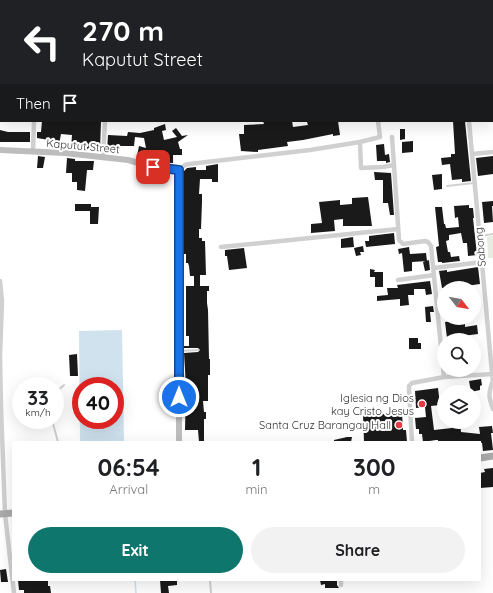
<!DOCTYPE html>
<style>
body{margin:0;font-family:Quicksand,sans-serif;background:#f2f2f2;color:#202124;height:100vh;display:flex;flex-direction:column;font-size:15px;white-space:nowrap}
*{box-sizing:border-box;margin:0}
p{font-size:13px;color:#757577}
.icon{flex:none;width:22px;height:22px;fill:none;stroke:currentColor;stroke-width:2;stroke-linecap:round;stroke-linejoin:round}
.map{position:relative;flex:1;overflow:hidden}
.details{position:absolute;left:12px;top:441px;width:469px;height:140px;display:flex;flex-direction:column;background:#fff;border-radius:0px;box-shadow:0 4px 16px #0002}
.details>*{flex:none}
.guide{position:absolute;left:0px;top:0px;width:493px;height:122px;box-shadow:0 4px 16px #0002;background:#202124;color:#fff;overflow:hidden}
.needle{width:26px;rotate:121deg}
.buttons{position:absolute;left:437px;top:281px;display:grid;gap:8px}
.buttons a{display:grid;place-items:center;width:44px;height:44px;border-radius:50%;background:#fff;box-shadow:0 4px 16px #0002;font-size:20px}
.speed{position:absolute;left:12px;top:377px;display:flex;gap:8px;font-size:20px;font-weight:700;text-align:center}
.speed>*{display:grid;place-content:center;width:52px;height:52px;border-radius:50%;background:#fff;box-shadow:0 4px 16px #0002;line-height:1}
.speed small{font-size:10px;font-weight:400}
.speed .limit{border:6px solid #d22;background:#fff;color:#111}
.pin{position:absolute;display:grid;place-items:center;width:34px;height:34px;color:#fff;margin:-17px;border-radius:8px;box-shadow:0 2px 6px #0006}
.me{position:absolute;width:44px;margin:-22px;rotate:0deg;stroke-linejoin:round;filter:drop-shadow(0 0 3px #0008)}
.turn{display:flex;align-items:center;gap:14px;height:84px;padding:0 16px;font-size:18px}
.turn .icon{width:52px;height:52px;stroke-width:2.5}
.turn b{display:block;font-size:28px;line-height:34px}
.then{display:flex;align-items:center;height:38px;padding:0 16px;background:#0003;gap:8px;font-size:15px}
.eta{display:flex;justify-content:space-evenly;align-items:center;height:68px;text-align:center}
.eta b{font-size:24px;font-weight:700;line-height:28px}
.action{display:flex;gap:8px;margin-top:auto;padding:8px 16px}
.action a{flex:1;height:46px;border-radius:24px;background:#0f766e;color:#fff;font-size:16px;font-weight:700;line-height:46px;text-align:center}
.action a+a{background:#f2f2f2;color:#202124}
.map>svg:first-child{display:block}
.green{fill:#e6ecdf}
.water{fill:#cfe2ee;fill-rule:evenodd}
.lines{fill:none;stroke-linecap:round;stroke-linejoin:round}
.stream{stroke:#cfe2ee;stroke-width:1.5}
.building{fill:#1a1a1a}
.lane{stroke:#d0d0d0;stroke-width:2}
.street{stroke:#d0d0d0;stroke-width:4.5}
.secondary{stroke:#bdbdbd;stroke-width:6}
.primary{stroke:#ababab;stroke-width:7}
.route-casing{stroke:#114b97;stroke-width:10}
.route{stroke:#1a73e8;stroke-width:7}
.poi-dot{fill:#e63946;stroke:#fff;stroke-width:1.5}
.labels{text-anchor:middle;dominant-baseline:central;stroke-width:4;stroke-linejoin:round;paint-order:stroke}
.street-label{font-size:11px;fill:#333;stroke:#fff}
.poi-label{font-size:11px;fill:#333;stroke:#fff;text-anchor:end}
</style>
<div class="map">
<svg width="493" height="593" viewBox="0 0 493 593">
<rect width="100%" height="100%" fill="#fff"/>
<path class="green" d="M493 236V258H488L487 237Z"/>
<path class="water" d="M122 330 124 442H80L79 331ZM81 386H115V420H81Z"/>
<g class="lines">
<path class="stream" d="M135 580 136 593"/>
</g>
<path class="building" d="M42 121H101L100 150 71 149 72 135 61 134 59 145H54L55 141 37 138V132H41Z
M263 121H292L293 127 308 125 307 122H313L338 121 340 135 333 136V134L303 140 287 142 288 146 258 150V152L241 151 239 134H244V125L264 124Z
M453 121H465L471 181 462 182V179L452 180 450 164 442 165 441 158 451 157V154H455Z
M165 124 166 130 162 131 164 140 177 137 172 131 176 128 182 136 188 135 178 142 180 149H182V155H173V163L159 162V159L137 156 139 146 146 148 144 138 135 137 134 146H120V152L107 151 108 135 127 136 128 132 140 133 154 130V128Z
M400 129H405V139L400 140Z
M0 130 8 132H30V142H0Z
M413 141V152L402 153V142Z
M384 144 385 155 389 154 390 162 386 163V161H377L376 145Z
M38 156 45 157 43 168H37Z
M493 156V174L478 176 476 158Z
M67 158 75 159V161H94L93 170H87L85 191 77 190V182H72V173H66Z
M218 164V182H212V179H200L199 194H202V202L201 229H199V238H202V241H205L206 275H200V286H209V291H207V303L208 310 209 359H210V375H208V401H203L204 412H206V419H204V442H199L198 430H185L186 387 184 353 198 352 200 350 198 348H184V346H189V336H186V286H194V276H190L189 266 188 263H186V254H184V171L187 168 196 167V170H206V166Z
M374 172 391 173 394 215H390L388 203H383V180H375Z
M442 174V189L434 190 432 175Z
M368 197 372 226H343V219L334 220 335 231 311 233V224L322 223 319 202 340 200V205L352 204V198Z
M493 201V206H492L493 222 484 223 482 202Z
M75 204H91V207H99L98 224H90V211H75Z
M469 205V208H473L474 218H473L477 255 468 256 467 243H463L461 233 449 235V240L446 241 448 252H450L451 257 459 256 460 261 442 263V262H438L436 247 439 246 435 207H442L444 224H445L446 228H448L459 227 458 217 455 218 454 206Z
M394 233 395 244 366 247 365 241H369V236Z
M353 237 354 247 341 248V239Z
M363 246 364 252H360L361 255 356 256 354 248Z
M409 247 410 254 426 253 427 261 412 262V271L404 272 402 253 399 254 398 249Z
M244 248 247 268 229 270 227 256H225V250Z
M429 260 430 270 425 271 423 262Z
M478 267 480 284 452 288H442L439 271 447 270V272Z
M370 269 375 270 374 272H383V287H375V277H370Z
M430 281 432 294 426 295 425 289H414V295H408L409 305 400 306V299L377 301V296L388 295 387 288H398L397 285Z
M433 306 434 312H430L431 322H426L425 307Z
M460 320V323L465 322V327L477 325 478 334 447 338 445 322Z
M409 338H418V343H421V349H409Z
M77 354 78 376H70L69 355Z
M481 379 482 385 480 386V390L471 392 469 381Z
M438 388 440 405 431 406 434 430 452 428V422H460L461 432 480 434 479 427 492 426 493 433H491L493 450 483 451 482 443 480 442H438V440H436L423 442 422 434H419V429H416L415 418 426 417 425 407 416 408 415 391Z
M402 413 403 430H406L407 442 364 441 363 415Z
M347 437H352L351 442H334V440Z
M493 468V487L480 488V473L485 472 484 469Z
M6 569 8 582H1L0 570Z
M18 580H48V586H50L51 593H24V590H19Z
M160 580H177V585L168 586 169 593H161Z
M320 580H337V585L339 588H325V584L321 585Z"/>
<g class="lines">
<path class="lane" d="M447 186 474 183
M481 236 493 234
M180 351 198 350
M55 393 64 385
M52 420 58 442
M210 580 211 593"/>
<path class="street" d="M457 0V1
M469 121 493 384
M392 137 394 165
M360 142 380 137 378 121
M33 152 34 121
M472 154 493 152
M103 158 105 121
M179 170 185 165 189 164 310 150 360 142 361 168 383 167 394 165 399 240 403 244 425 241 428 242 431 246 444 377
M221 247 398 229
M434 268 482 262
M398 280 434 275
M0 281 2 301 0 356 1 407 5 514 14 593
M492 383C488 394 489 398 493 409
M412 442 409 390V386L412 383 444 377 493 374
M341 580V585"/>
<path class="secondary" d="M0 150 65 153 128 160 153 167 179 170V442"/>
<path class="primary" d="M480 458 493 456
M0 514 13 513"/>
</g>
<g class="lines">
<defs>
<path id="route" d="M153 167 179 170V397"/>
</defs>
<use href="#route" class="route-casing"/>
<use href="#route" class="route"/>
</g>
<g class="poi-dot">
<circle cx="422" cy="404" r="4"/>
<circle cx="399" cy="425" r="4"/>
</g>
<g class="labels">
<g class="street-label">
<text transform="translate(83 146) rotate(5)">Kaputut Street</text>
<text transform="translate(480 247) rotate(-95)">Sabong</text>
</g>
<g class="poi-label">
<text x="414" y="398">Iglesia ng Dios<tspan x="414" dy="13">kay Cristo Jesus</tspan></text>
<text x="391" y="425">Santa Cruz Barangay Hall</text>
</g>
</g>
</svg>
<div class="buttons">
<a><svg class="needle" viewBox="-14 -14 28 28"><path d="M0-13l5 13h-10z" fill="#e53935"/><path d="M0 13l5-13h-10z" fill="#757577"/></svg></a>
<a><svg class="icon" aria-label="search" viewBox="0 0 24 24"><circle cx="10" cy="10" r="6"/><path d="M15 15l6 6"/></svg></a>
<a><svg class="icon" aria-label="layers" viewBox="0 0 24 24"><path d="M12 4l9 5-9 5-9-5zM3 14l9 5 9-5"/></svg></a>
</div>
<div class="speed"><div>33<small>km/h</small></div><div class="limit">40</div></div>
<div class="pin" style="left:153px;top:167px;background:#d93025"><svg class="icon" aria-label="arrive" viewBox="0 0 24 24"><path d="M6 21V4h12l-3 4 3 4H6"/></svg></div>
<svg class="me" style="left:179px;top:397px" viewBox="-20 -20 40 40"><circle r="17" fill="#1a73e8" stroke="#fff" stroke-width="3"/><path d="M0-11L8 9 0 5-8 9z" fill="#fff"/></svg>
<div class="guide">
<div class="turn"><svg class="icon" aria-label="left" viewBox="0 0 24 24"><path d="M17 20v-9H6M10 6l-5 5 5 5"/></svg><div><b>270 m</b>Kaputut Street</div></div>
<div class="then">Then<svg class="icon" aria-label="arrive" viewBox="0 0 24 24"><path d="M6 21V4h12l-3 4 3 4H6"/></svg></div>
</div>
<section class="details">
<div class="eta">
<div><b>06:54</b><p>Arrival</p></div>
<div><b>1</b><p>min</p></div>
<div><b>300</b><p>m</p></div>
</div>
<div class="action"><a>Exit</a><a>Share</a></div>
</section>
</div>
